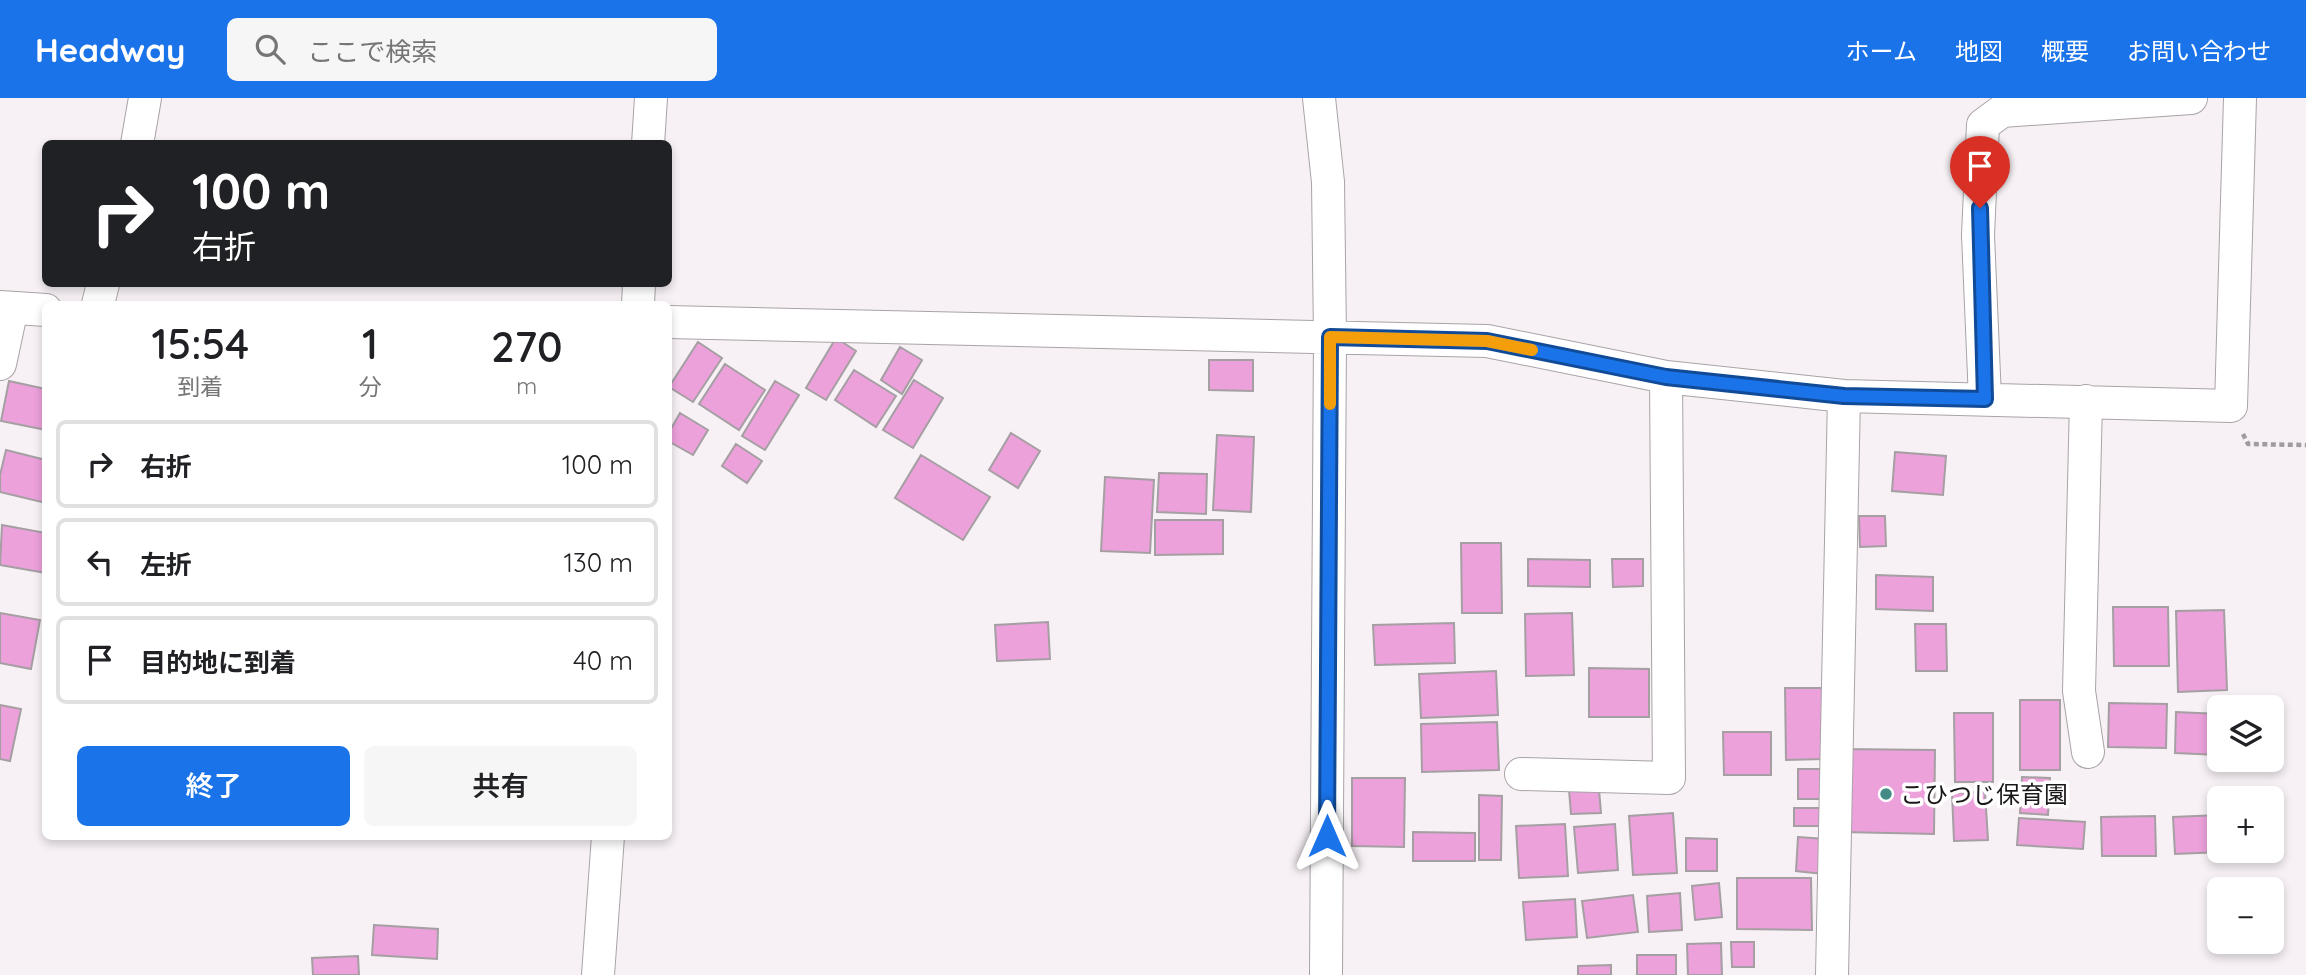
<!DOCTYPE html>
<html lang="ja">
<meta charset="utf-8">
<style>
body{margin:0;font-family:Quicksand,"Noto Sans JP",sans-serif;background:#f6f6f6;color:#202124;height:100vh;display:flex;flex-direction:column;font-size:26px;white-space:nowrap}
*{box-sizing:border-box;margin:0}
p{font-size:23px;color:#757577}
.icon{flex:none;width:38px;height:38px;fill:none;stroke:currentColor;stroke-width:2;stroke-linecap:round;stroke-linejoin:round}
.map{position:relative;flex:1;overflow:hidden}
.side{position:absolute;left:42px;top:203px;width:630px;height:539px;display:flex;flex-direction:column;background:#fff;border-radius:10px;box-shadow:0 4px 10px #0003}
.side>*{flex:none}
.guide{position:absolute;left:42px;top:42px;width:630px;height:147px;border-radius:10px;box-shadow:0 4px 10px #0003;background:#202124;color:#fff;overflow:hidden}
.buttons{position:absolute;left:2207px;top:597px;display:grid;gap:14px}
.buttons a{display:grid;place-items:center;width:77px;height:77px;border-radius:10px;background:#fff;box-shadow:0 4px 10px #0003;font-size:35px}
.pin{position:absolute;display:grid;place-items:center;width:60px;height:60px;color:#fff;margin:-72px -30px;border-radius:50% 50% 50% 0;rotate:-45deg;box-shadow:0 0 7px #0007}
.pin .icon{rotate:45deg}
.me{position:absolute;width:77px;margin:-38px;rotate:0deg;stroke-linejoin:round;filter:drop-shadow(0 0 5px #0008)}
.turn{display:flex;align-items:center;gap:24px;height:147px;padding:0 35px;font-size:32px}
.turn .icon{width:91px;height:91px;stroke-width:2.5}
.turn b{display:block;font-size:49px;line-height:60px}
.eta{display:flex;justify-content:space-evenly;align-items:center;height:119px;text-align:center}
.eta b{font-size:42px;font-weight:600;line-height:49px}
.button{display:flex;gap:14px;margin-top:auto;padding:14px 35px}
.button a{flex:1;height:80px;border-radius:10px;background:#1a73e8;color:#fff;font-size:28px;font-weight:600;line-height:80px;text-align:center}
.button a+a{background:#f6f6f6;color:#202124}
ul{padding:0;list-style:none}
li{display:flex;align-items:center;gap:21px;height:88px;margin:0 14px 10px;padding:0 21px;border:4px solid #e0e0e0;border-radius:10px}
li div{flex:1}
li b{display:block;font-size:26px}
li em{font-style:normal}
header{display:flex;align-items:center;gap:42px;box-sizing:border-box;height:98px;padding:0 35px;background:#1a73e8;color:#fff}
header strong{font-size:33px}
nav{display:flex;gap:38px;margin-inline-start:auto;font-size:24px}
.search{width:490px;height:63px;background:#f6f6f6;display:flex;align-items:center;gap:18px;box-sizing:border-box;padding:0 24px;border-radius:10px;color:#757577;font-size:26px}
.map>svg:first-child{display:block}
.building{fill:#eca1db;stroke:#a59fa3;stroke-width:2}
.lines{fill:none;stroke-linecap:round;stroke-linejoin:round}
.minor-casing{stroke:#a9a3a7;stroke-width:34}
.path{stroke:#a09b9e;stroke-width:4.5;stroke-dasharray:5 3.5;stroke-linecap:butt}
.minor{stroke:#fff;stroke-width:32}
.route-casing{stroke:#114b97;stroke-width:18}
.route{stroke:#1a73e8;stroke-width:12}
.slow{stroke:#f59e0b;stroke-width:12}
.poi-dot{fill:#448b87;stroke:#fff;stroke-width:2.5}
.labels{text-anchor:middle;dominant-baseline:central;stroke-width:7;stroke-linejoin:round;paint-order:stroke}
.poi-label{font-size:24px;fill:#191718;stroke:#fff;text-anchor:start}
</style>
<header>
<strong>Headway</strong>
<div class="search"><svg class="icon" aria-label="search" viewBox="0 0 24 24"><circle cx="10" cy="10" r="6"/><path d="M15 15l6 6"/></svg>ここで検索</div>
<nav><a>ホーム</a><a>地図</a><a>概要</a><a>お問い合わせ</a></nav>
</header>
<div class="map">
<svg width="2306" height="877" viewBox="0 0 2306 877">
<rect width="100%" height="100%" fill="#f7f1f5"/>
<path class="building" d="M836 240 856 253 826 302 806 290Z
M698 244 722 260 693 304 669 289Z
M900 249 922 262 902 296 881 282Z
M1209 262H1253V293L1209 292Z
M725 266 765 292 739 332 699 306Z
M854 272 896 298 876 329 835 302Z
M914 282 943 300 913 350 883 332Z
M9 283 46 291V332L1 323Z
M775 283 799 297 765 352 742 338Z
M680 315 708 332 693 357 668 343V336Z
M1011 335 1040 353 1018 390 989 372Z
M1217 337 1254 339 1251 414 1213 412Z
M736 346 762 363 747 385 722 368Z
M6 352 46 362V405L0 394V377Z
M1895 354 1946 358 1943 397 1892 393Z
M921 357 990 399 963 442 895 400Z
M1159 375 1207 376 1206 416 1157 414Z
M1105 379 1154 382 1150 455 1101 453Z
M1859 418H1885L1886 448 1860 449Z
M1155 422H1223V456L1155 457Z
M2 427 46 435V475L0 467Z
M1461 445H1501L1502 515H1462Z
M1528 461 1590 462V489L1528 488Z
M1612 461H1643V488L1613 489Z
M1876 477 1933 479V513L1876 511Z
M2113 509H2168L2169 568H2114Z
M2224 512 2227 592 2178 594 2176 513Z
M0 515 40 522 31 571 0 565Z
M1572 515 1574 577 1526 578 1525 516Z
M1048 524 1050 561 997 563 995 527Z
M1454 525 1455 565 1375 567 1373 527Z
M1915 526H1946L1947 573H1916Z
M1589 570 1649 571V619H1589Z
M1496 573 1498 617 1421 620 1419 576Z
M1785 590H1823L1824 661 1786 662Z
M2020 602H2060V672H2020Z
M2109 605 2167 606 2166 650 2108 649Z
M0 607 21 611 10 663 0 661Z
M2176 614 2219 616V657L2175 655Z
M1954 615H1993V684H1955Z
M1497 624 1499 672 1422 674 1421 626Z
M1723 634H1771V677H1724Z
M1843 651 1935 652 1934 736 1842 734Z
M1798 671H1824V701H1798Z
M2022 679 2050 680 2048 717 2020 715Z
M1352 680H1405L1404 749 1352 748Z
M1599 691 1601 715 1571 716 1569 692Z
M1985 694 1988 742 1954 743 1952 695Z
M1479 697 1502 698 1501 762H1479Z
M1794 710H1825V728H1794Z
M1673 715 1677 775 1633 777 1629 718Z
M2219 717V752L2223 754 2175 756 2173 719Z
M2155 718 2156 758H2102L2101 719Z
M2019 720 2085 724 2083 751 2017 747Z
M1565 726 1568 778 1519 780 1516 728Z
M1615 726 1618 772 1578 775 1574 729Z
M1413 734 1475 735V763H1413Z
M1798 739 1825 741 1823 776 1796 773Z
M1686 740 1717 741V773H1686Z
M1737 780H1811L1812 832 1737 831Z
M1719 785 1722 819 1695 822 1692 788Z
M1680 795 1682 832 1649 834 1647 798Z
M1633 797 1638 834 1587 840 1582 803Z
M1575 801 1577 839 1526 842 1523 804Z
M374 827 438 831 437 861 372 857Z
M1731 844H1754V869H1732Z
M1721 845 1722 877H1688L1687 846Z
M1637 857H1676V877H1637Z
M358 858 359 877H313L312 860Z
M1611 867V877H1578V868Z"/>
<g class="lines">
<defs>
<path id="minor" d="M1319 0 1328 84 1330 239 1326 877
M137 46 145 0
M648 46 651 0
M98 206 103 186
M638 206 639 186
M0 209 46 212
M668 224 1487 243 1666 279 1844 298 2231 308 2240 0
M0 266 12 210
M1985 301 1978 137 1983 27 2002 13 2191 0
M2086 303 2079 593 2088 654
M1521 676 1669 680 1666 279
M598 877 608 738
M1832 877 1844 298"/>
</defs>
<use href="#minor" class="minor-casing"/>
<path class="path" d="M2243 336 2248 346 2306 347"/>
<use href="#minor" class="minor"/>
</g>
<g class="lines">
<defs>
<path id="route" d="M1327 738 1330 239 1487 243 1666 279 1844 298 1985 301 1980 110"/>
</defs>
<use href="#route" class="route-casing"/>
<use href="#route" class="route"/>
<path class="slow" d="M1330 306V239L1487 243 1532 252"/>
</g>
<circle class="poi-dot" cx="1886" cy="696" r="7"/>
<g class="labels">
<g class="poi-label">
<text x="1900" y="696">こひつじ保育園</text>
</g>
</g>
</svg>
<div class="buttons">
<a><svg class="icon" aria-label="layers" viewBox="0 0 24 24"><path d="M12 4l9 5-9 5-9-5zM3 14l9 5 9-5"/></svg></a>
<a>+</a>
<a>−</a>
</div>
<div class="pin" style="left:1980px;top:110px;background:#d93025"><svg class="icon" aria-label="arrive" viewBox="0 0 24 24"><path d="M6 21V4h12l-3 4 3 4H6"/></svg></div>
<svg class="me" style="left:1327px;top:738px" viewBox="-20 -20 40 40"><path d="M0-17L14 15 0 8-14 15z" fill="#1a73e8" stroke="#fff" stroke-width="4"/></svg>
<div class="guide">
<div class="turn"><svg class="icon" aria-label="right" viewBox="0 0 24 24"><path d="M7 20v-9h11M14 6l5 5-5 5"/></svg><div><b>100 m</b>右折</div></div>
</div>
<section class="side">
<div class="eta">
<div><b>15:54</b><p>到着</p></div>
<div><b>1</b><p>分</p></div>
<div><b>270</b><p>m</p></div>
</div>
<ul>
<li><svg class="icon" aria-label="right" viewBox="0 0 24 24"><path d="M7 20v-9h11M14 6l5 5-5 5"/></svg><div><b>右折</b></div><em>100 m</em></li>
<li><svg class="icon" aria-label="left" viewBox="0 0 24 24"><path d="M17 20v-9H6M10 6l-5 5 5 5"/></svg><div><b>左折</b></div><em>130 m</em></li>
<li><svg class="icon" aria-label="arrive" viewBox="0 0 24 24"><path d="M6 21V4h12l-3 4 3 4H6"/></svg><div><b>目的地に到着</b></div><em>40 m</em></li>
</ul>
<div class="button"><a>終了</a><a>共有</a></div>
</section>
</div>
